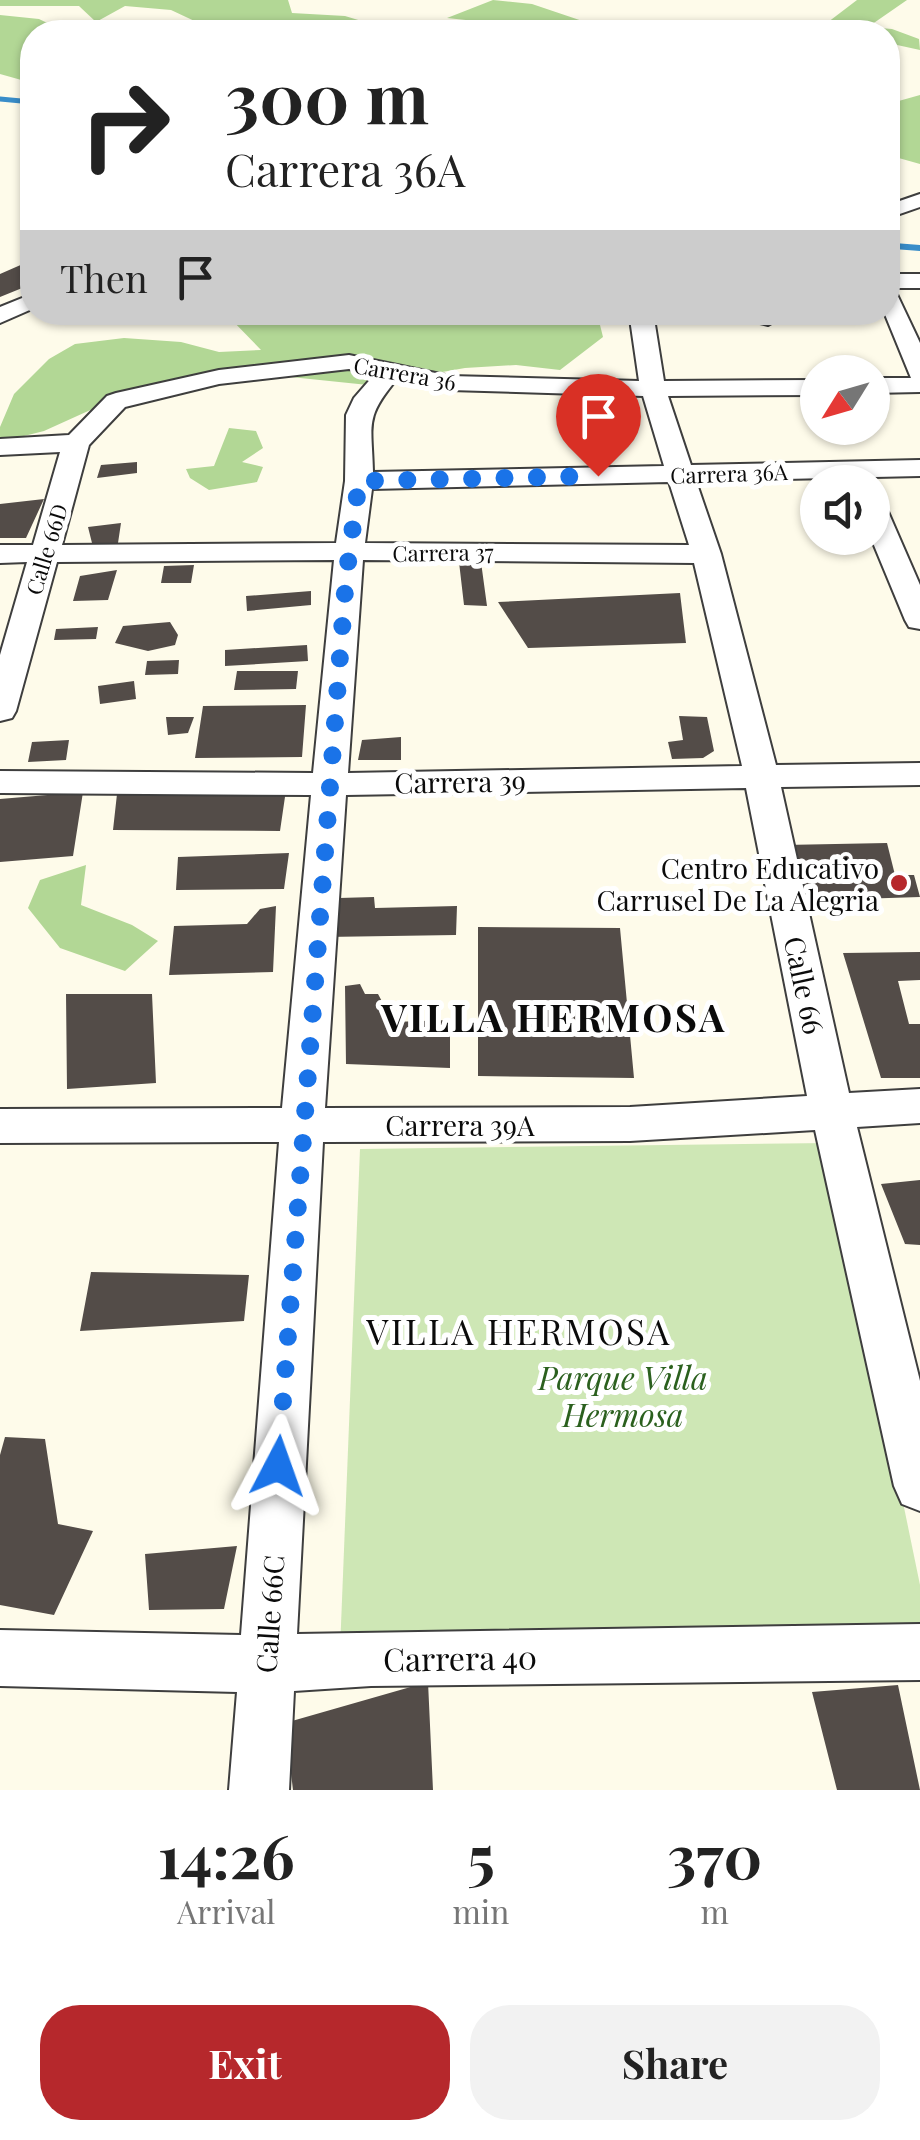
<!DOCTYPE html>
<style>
body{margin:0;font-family:"Playfair Display",serif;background:#f2f2f2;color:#222;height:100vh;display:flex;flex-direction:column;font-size:38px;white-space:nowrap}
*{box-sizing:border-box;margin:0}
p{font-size:32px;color:#767676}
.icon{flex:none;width:55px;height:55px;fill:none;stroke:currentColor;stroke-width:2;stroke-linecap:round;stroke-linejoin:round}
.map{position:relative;height:1790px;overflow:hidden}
.sheet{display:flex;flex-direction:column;background:#fff;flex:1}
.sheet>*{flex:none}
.top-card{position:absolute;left:20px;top:20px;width:880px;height:305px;border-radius:40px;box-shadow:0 2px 8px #0004;background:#fff;color:#222;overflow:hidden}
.needle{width:65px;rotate:233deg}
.buttons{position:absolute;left:800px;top:355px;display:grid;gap:20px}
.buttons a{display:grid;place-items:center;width:90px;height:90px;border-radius:50%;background:#fff;box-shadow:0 2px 8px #0004;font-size:50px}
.pin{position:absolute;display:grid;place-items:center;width:85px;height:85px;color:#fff;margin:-102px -42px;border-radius:50% 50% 50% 0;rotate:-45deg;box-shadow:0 0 10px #0007}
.pin .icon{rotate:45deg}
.me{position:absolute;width:110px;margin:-55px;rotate:4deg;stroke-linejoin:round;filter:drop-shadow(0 0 8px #0008)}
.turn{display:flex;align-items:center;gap:35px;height:210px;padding:0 40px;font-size:45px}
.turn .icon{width:130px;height:130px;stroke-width:2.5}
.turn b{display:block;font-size:70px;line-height:85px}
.then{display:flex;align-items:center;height:95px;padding:0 40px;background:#0003;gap:20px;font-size:38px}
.eta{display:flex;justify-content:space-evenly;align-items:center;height:170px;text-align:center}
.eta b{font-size:60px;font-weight:700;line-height:70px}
.cta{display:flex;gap:20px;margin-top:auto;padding:20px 40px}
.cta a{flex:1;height:115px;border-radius:40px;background:#b6282c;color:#fff;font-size:40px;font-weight:700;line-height:115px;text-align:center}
.cta a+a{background:#f2f2f2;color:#222}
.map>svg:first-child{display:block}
.green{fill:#cee7b5}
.forest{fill:#b2d795}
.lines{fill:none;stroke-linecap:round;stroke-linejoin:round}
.stream-far1{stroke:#398dc9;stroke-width:5}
.stream{stroke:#398dc9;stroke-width:6}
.building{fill:#534c48}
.minor-casing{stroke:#3e3e3e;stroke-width:4}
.minor{fill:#fff;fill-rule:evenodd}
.route{stroke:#1a73e8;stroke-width:18;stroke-dasharray:0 32.4}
.poi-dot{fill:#b6282c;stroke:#fff;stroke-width:4}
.labels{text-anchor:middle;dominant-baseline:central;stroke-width:10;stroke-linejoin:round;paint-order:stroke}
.far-street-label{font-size:22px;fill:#0b0b0b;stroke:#fff}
.street-label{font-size:28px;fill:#0b0b0b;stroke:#fff}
.poi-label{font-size:28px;fill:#0b0b0b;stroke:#fff;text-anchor:end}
.near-park-label{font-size:32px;font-style:italic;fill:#2b601e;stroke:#fff}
.near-street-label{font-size:32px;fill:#0b0b0b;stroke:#fff}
.near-neighbourhood-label{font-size:35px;letter-spacing:2.5px;fill:#0b0b0b;stroke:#fff}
.district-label{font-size:38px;font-weight:bold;letter-spacing:2.5px;fill:#0b0b0b;stroke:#fff}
</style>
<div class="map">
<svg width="920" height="1790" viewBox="0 0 920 1790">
<rect width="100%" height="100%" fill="#fefbea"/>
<path class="green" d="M829 1143 920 1585V1637L340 1650 360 1149Z"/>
<path class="forest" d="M0 0H288L292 13 345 16 398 32H218L171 10 125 6 96 22 79 6H0Z
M493 0 532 4 615 32H493L494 23 447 18Z
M857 0H907L868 27 892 29 919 39 920 50 888 43V32H815Z
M0 15 39 19 66 32H32V83L0 74Z
M920 95V164L888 155V104Z
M438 312 510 319 522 313H597L603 337 560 370 516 365 465 368 368 385 281 376 222 383 97 407 44 431 0 442V427L14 394 49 359 75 344 124 338 181 342 219 352 261 350 228 316Z
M229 428 256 431 263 448 242 462 263 467 257 482 209 490 190 478 186 469 214 466Z
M86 865 81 905 132 925 158 941 125 971 60 948 28 908 40 880Z"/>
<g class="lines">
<path class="stream-far1" d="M0 99 32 102"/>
<path class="stream" d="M894 246 920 248"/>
</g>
<path class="building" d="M32 260V284L0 297V274Z
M137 462V473L97 478 101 465Z
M44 499 26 538H0V504Z
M121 523 118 543H92L88 527Z
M459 562H481L487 606 464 605Z
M194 565 191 583H161L164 566Z
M117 570 108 600 73 601 80 576Z
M311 591V605L247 611 246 596Z
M680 593 686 643 528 648 498 602Z
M170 622 178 635 175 645 148 651 115 643 123 626Z
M98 627 96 639 54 640 56 629Z
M307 645 308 661 225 666V650Z
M179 660 178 674 145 675 147 661Z
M237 671H298L296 689 234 690Z
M134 681 136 699 100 704 98 686Z
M306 705 302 757 195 758 203 706Z
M679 716 707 717 714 751 703 758 672 759 668 742 683 740Z
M166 717H194L188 733 168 735Z
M401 737V760H358L362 740Z
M69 740 66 760 28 762 32 742Z
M286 790 280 831 113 830 117 794Z
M83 792 73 856 0 862V799Z
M887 843 895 875H914L920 897 795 901 784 845Z
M289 853 284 889 176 890 178 857Z
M374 897 375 908 457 906 456 935 325 937V915L340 914 339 898Z
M276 906 273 972 169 975 174 926 247 924 260 909Z
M478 927 620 928 634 1078 478 1076Z
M920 952V980L898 981 909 1024H920V1078H881L843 953Z
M360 984 365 994H378L393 1022 450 1020V1068L346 1064 345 986Z
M66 994H152L156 1083 67 1089Z
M920 1180V1245L905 1244 881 1184Z
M91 1272 249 1275 244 1321 80 1331Z
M5 1437 45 1439 58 1524 93 1531 54 1615 0 1605V1455Z
M237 1546 224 1609 149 1610 145 1554Z
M428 1682 433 1790H293L285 1723Z
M898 1685 920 1790H837L812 1692Z"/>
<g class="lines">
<defs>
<path id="minor" d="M920 194V207L888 218V205Z
M888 274H920V288H894L920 343V392L872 393V378H911L884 312H888Z
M32 294V309L0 323V307Z
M629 312H653L664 381 818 380V395L668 396 691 465 920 460V476L696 481 721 554 776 765 920 763V785L781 787 849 1093 920 1089V1123L857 1127 920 1381V1511L902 1504 894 1486 815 1130 630 1141 323 1142 297 1634 920 1624V1680L371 1686 294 1691 289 1790H229L237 1692 0 1686V1630L241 1635 279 1142 0 1143V1109L282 1108 311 795 0 793V771L313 773 334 560 57 562 16 711 12 718 0 721V655L27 562 0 563V545H33L60 452 0 455V439L69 435 107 396 116 393 219 370 349 355 450 376 639 381ZM349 369 374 375 354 398 346 415 345 481 336 543 62 545 89 445 125 407 219 384ZM397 379 450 390 643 396 664 466 373 472C372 424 364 418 397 379ZM669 482 689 545 365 543 372 489ZM363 560 694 563 742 766 348 773ZM746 788 807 1096 630 1107 325 1108 346 795Z
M755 312H778L780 318 768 325 760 323Z
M872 499 886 507 920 585V629L909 627 905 620 871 538Z"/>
</defs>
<use href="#minor" class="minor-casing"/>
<use href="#minor" class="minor"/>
</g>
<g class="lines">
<path class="route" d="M278 1466 346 578 359 481 598 476"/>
</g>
<circle class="poi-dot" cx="899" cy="883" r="10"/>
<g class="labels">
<g class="far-street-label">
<text transform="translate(405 373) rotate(10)">Carrera 36</text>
<text transform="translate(729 473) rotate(-2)">Carrera 36A</text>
<text transform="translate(46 549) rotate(-73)">Calle 66D</text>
<text transform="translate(443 552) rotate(-1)">Carrera 37</text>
</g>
<g class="street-label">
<text transform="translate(460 781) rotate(-1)">Carrera 39</text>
<text transform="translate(805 985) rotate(78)">Calle 66</text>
<text x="460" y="1124">Carrera 39A</text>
<text transform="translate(269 1614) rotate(-86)">Calle 66C</text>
</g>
<g class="poi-label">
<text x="879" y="867">Centro Educativo<tspan x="879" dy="32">Carrusel De La Alegria</tspan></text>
</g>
<g class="near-park-label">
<text x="623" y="1376">Parque Villa<tspan x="623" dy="37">Hermosa</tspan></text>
</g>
<g class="near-street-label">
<text transform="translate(460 1657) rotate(-1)">Carrera 40</text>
</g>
<g class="near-neighbourhood-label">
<text x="519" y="1330">VILLA HERMOSA</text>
</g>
<g class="district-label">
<text x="554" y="1016">VILLA HERMOSA</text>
</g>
</g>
</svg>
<div class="buttons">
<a><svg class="needle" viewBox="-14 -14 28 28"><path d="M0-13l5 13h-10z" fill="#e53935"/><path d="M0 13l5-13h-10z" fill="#767676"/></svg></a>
<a><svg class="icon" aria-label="sound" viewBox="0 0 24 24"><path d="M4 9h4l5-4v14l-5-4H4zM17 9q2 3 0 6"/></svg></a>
</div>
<div class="pin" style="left:598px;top:476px;background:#d93025"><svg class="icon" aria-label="arrive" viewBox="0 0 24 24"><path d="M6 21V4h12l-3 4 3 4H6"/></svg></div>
<svg class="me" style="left:278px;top:1466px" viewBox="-20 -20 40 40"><path d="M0-17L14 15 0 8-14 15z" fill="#1a73e8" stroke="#fff" stroke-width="4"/></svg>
<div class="top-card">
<div class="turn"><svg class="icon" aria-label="right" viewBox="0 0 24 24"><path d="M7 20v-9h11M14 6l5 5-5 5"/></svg><div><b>300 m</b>Carrera 36A</div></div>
<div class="then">Then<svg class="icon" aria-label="arrive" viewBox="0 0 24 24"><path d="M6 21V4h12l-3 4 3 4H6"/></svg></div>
</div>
</div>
<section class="sheet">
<div class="eta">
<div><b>14:26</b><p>Arrival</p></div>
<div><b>5</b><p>min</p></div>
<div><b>370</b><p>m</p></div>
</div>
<div class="cta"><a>Exit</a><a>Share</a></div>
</section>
